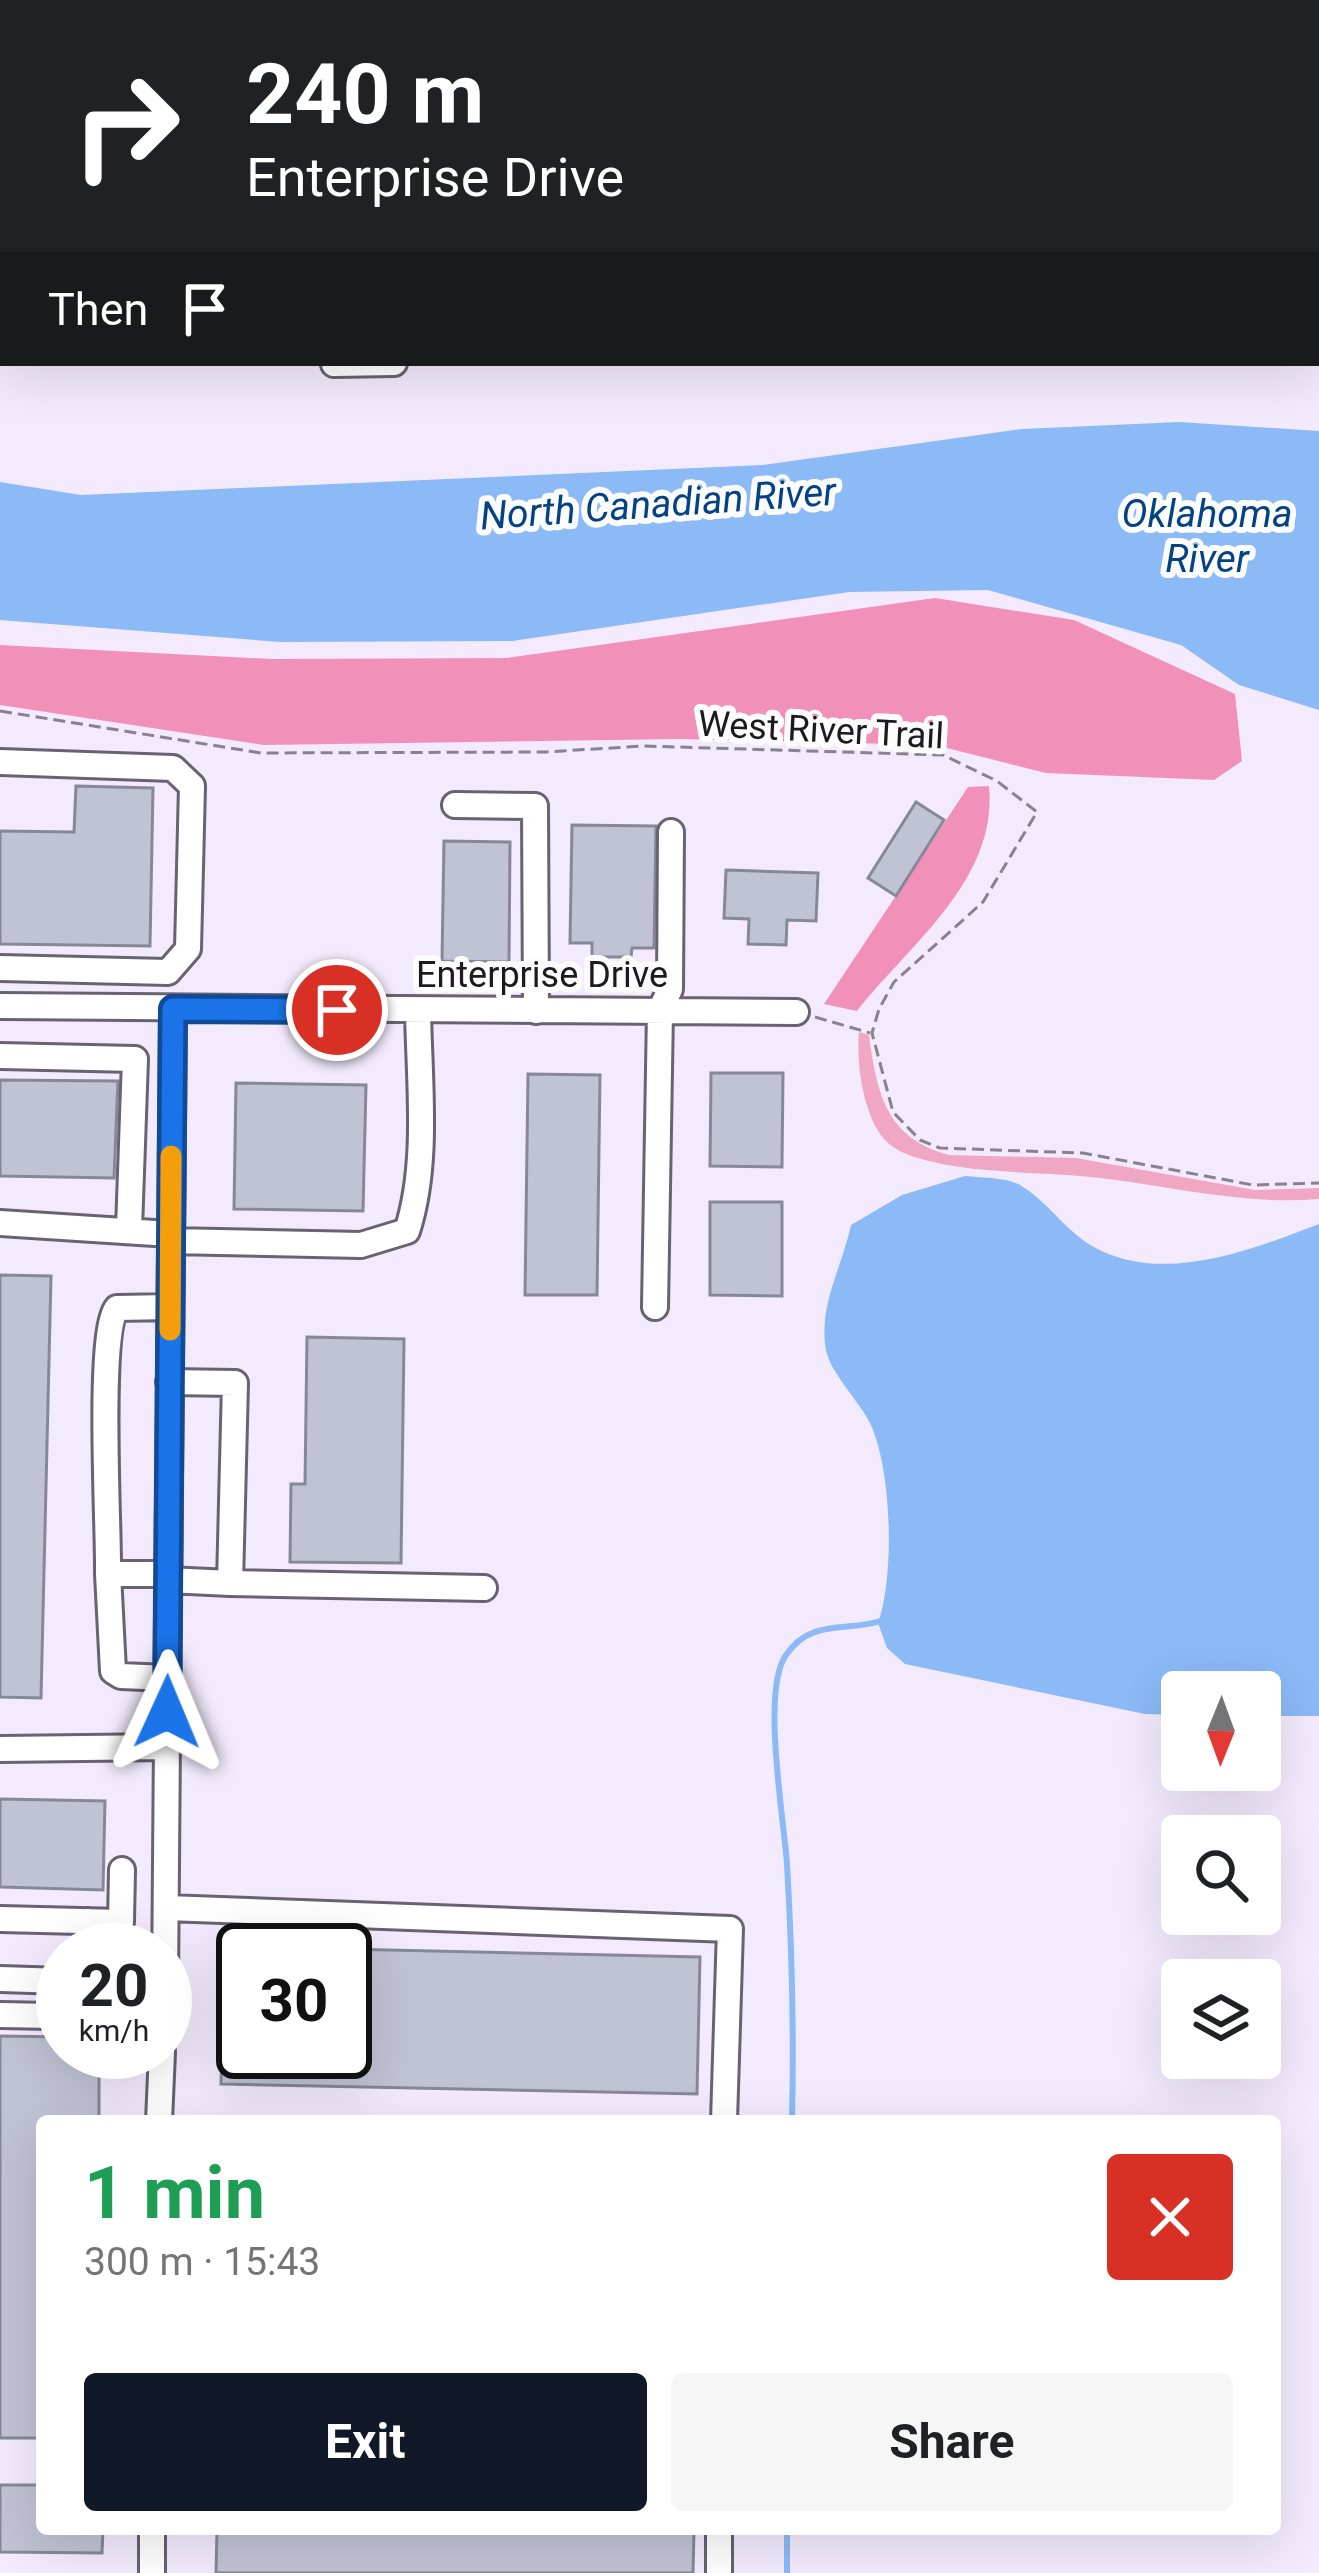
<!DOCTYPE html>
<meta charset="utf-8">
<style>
body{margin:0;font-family:Roboto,sans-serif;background:#f6f6f6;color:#202124;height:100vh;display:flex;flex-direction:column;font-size:45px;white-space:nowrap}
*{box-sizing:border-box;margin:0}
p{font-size:39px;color:#757577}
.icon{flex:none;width:66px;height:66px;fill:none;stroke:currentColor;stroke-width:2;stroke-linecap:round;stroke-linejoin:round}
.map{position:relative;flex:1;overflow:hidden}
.sheet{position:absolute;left:36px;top:2115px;width:1245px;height:420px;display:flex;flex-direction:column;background:#fff;border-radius:12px;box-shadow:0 12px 48px #0002}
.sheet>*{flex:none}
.guide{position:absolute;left:0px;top:0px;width:1320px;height:366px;box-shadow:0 12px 48px #0002;background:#202124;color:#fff;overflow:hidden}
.needle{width:78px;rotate:181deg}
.fabs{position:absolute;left:1161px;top:1671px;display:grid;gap:24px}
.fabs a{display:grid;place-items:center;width:120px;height:120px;border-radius:12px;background:#fff;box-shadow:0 12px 48px #0002;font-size:60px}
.speed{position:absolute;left:36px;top:1923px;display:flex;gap:24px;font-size:60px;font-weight:700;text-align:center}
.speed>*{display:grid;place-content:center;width:156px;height:156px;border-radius:50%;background:#fff;box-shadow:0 12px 48px #0002;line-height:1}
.speed small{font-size:30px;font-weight:400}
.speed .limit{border:6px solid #111;border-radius:18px;background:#fff;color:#111}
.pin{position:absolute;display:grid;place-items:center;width:102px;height:102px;color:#fff;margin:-51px;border:6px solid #fff;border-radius:50%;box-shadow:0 3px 12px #0007}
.me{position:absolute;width:132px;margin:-66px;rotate:1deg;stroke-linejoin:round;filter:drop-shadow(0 0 9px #0008)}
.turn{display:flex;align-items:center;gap:42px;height:252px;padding:0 48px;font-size:54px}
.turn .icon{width:156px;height:156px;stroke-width:2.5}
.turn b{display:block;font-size:84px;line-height:102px}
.then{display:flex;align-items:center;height:114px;padding:0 48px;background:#0003;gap:24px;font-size:45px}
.round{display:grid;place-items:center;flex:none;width:126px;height:126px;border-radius:12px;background:#f6f6f6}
.head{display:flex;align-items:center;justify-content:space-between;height:204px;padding:0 48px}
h1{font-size:72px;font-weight:700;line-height:90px;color:#1e9e55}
.primary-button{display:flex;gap:24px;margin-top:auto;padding:24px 48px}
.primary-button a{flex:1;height:138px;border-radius:12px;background:#111827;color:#fff;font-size:48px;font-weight:700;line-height:138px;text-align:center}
.primary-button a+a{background:#f6f6f6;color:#202124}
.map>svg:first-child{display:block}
.green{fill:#f0a7c4}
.forest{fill:#f191ba}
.water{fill:#8bbaf7}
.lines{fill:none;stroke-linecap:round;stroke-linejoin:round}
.stream{stroke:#8bbaf7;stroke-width:6}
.building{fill:#c0c3d4;stroke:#868898;stroke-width:3}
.minor-casing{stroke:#686271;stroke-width:30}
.path{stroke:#87828e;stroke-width:3;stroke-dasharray:12 6;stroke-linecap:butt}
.minor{stroke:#fff;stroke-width:24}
.route-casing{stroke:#114b97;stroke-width:30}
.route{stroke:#1a73e8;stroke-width:21}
.slow{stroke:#f59e0b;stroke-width:21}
.labels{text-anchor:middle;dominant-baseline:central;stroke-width:12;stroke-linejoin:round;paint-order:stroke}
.street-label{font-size:36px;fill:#1c1a20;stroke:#fcfcfc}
.water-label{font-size:39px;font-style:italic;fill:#034284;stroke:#fcfcfc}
</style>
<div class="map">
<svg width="1319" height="2573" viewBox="0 0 1319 2573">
<rect width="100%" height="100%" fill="#f3ebfd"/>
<path class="green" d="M859 1032 869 1035C877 1094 886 1138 949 1155L1076 1158 1255 1190 1319 1188V1199C1245 1205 1180 1188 1108 1179 1051 1171 989 1175 933 1162 916 1158 895 1152 884 1139 863 1114 856 1063 859 1032Z"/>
<path class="forest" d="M935 598 1074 620 1235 694 1242 761 1214 780 1046 773 935 745 681 739 264 745 0 705V645L273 659 507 658Z
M989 786C998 880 910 944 857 1011L824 1004 968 787Z"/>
<path class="water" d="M1179 422 1319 431V710L1239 685 1181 645 988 590 849 592 512 641 280 642 0 620V482L81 495 763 465 1022 429Z
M965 1176C981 1178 1006 1177 1020 1185 1047 1201 1065 1230 1092 1246 1161 1286 1251 1250 1319 1224V1716H1260V1692H1182V1715L1145 1714 905 1664 887 1648 878 1623C895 1575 892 1467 869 1421 858 1400 830 1372 826 1350 818 1305 842 1268 851 1225L902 1195Z"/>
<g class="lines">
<path class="stream" d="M792 2121C794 2036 792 1949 787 1864 784 1819 761 1690 786 1655 812 1617 848 1633 884 1620
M787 2573V2529"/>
</g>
<path class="building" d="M76 786 153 788 150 946 0 944V831L74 832Z
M916 802 944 820 896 896 868 878Z
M572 825 656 826 654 948H632L631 957H592V943H570Z
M444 841 510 842 509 962 442 961Z
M726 870 818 873 816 921 787 920 786 945 748 944 749 919 724 918Z
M711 1073H783L782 1167 710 1166Z
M528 1074 600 1075 597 1295H525Z
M0 1080 118 1081 114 1178 0 1176Z
M236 1083 366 1085 363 1211 234 1209Z
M710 1202H782V1296L710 1295Z
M0 1275 51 1276 41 1698 0 1697Z
M307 1337 404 1339 401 1563 290 1562 291 1484H305Z
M0 1799 105 1801 103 1890 0 1887Z
M224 1947H243V2052H345V1949L700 1957 697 2094 221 2084Z
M0 2036 63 2037V2052H99V2121H42V2438H0Z
M0 2485H42V2529H103L102 2553 0 2552Z
M217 2529H694L693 2573H216Z"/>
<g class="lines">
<defs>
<path id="minor" d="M48 0V3
M536 0V3
M329 3V0
M0 71H3
M0 198H3
M334 364 394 363
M0 762 173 768 192 786 188 949 168 972 0 968
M455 805 535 806 536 1011
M0 1006 796 1012
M0 1056 135 1059 129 1229
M0 1223 170 1234
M170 1241 361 1245 407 1231C429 1164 419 1081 418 1010
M655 1307 660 1011 670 989 671 832
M108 1574 113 1671 121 1676 167 1678
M168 1574H108C109 1529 97 1332 117 1308L170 1307
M168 1580 230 1583 235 1383 169 1382
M230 1583 484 1588
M0 1749 167 1747
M166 1908 730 1929 724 2121
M0 1919 121 1922 122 1870
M88 1950V1921
M0 1979 63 1981
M165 1984 173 1009
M0 2015 53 2016V1980
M159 2121 162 2052
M152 2573V2529
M719 2573V2529"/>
</defs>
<use href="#minor" class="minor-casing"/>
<path class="path" d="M0 711 261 753 546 752 643 746 943 755 997 781 1037 812 983 902 894 982 879 1009 872 1033 893 1112 920 1140 940 1148 1083 1153 1253 1185 1319 1183
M815 1017 870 1033"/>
<use href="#minor" class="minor"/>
</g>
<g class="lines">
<defs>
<path id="route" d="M167 1712 173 1009 337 1010"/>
</defs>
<use href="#route" class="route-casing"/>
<use href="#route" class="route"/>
<path class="slow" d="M170 1330 171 1156"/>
</g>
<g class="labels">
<g class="street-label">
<text transform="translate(821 730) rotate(3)">West River Trail</text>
<text x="542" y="975">Enterprise Drive</text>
</g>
<g class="water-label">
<text transform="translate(658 504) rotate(-4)">North Canadian River</text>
<text x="1207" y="514">Oklahoma<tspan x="1207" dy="45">River</tspan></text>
</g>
</g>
</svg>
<div class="fabs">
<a><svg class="needle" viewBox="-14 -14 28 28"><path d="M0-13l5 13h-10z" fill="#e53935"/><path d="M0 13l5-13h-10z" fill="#757577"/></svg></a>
<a><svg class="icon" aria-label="search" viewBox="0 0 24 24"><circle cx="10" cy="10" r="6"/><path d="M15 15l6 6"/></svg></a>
<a><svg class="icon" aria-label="layers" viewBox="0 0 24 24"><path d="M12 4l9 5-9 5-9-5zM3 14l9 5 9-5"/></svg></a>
</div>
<div class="speed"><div>20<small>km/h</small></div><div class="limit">30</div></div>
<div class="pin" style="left:337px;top:1010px;background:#d93025"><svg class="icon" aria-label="arrive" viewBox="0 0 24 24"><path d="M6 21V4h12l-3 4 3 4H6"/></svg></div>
<svg class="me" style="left:167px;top:1712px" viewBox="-20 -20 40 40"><path d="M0-17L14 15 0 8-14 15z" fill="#1a73e8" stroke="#fff" stroke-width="4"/></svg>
<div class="guide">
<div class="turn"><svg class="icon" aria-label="right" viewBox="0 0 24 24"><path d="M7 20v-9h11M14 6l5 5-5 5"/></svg><div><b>240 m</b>Enterprise Drive</div></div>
<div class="then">Then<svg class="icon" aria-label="arrive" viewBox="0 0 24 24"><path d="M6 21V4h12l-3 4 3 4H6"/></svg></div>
</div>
<section class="sheet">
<div class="head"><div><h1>1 min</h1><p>300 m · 15:43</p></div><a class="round" style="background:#d93025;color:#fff"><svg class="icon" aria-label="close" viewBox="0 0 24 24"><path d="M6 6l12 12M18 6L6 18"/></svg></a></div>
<div class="primary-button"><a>Exit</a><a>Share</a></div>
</section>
</div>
